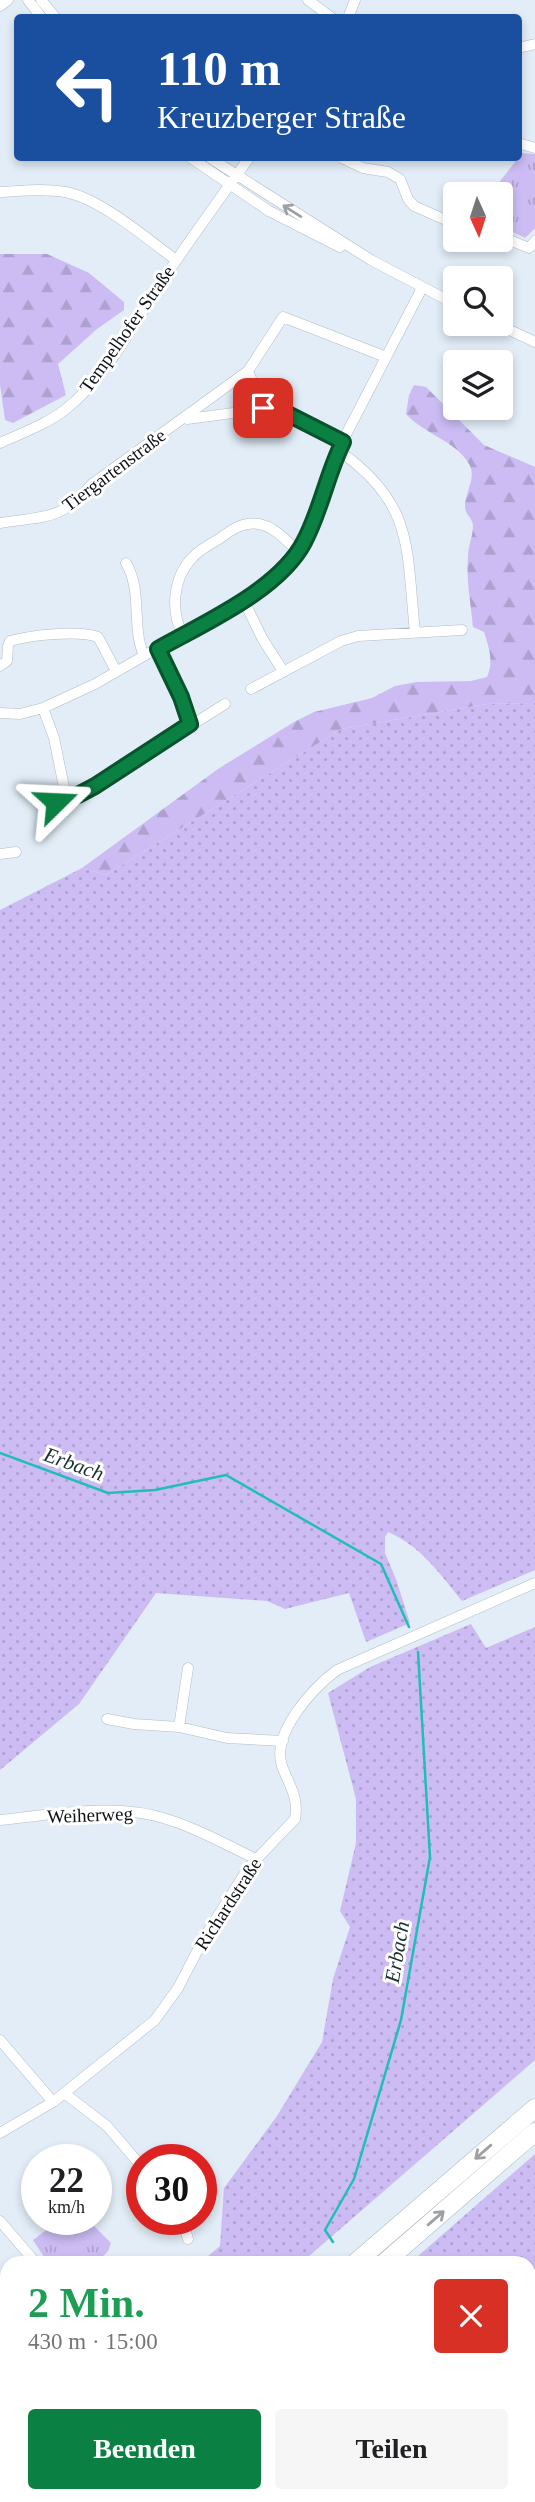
<!DOCTYPE html>
<html lang="de">
<meta charset="utf-8">
<style>
body{margin:0;font-family:Georgia,serif;background:#f6f6f6;color:#202124;height:100vh;display:flex;flex-direction:column;font-size:26px;white-space:nowrap}
*{box-sizing:border-box;margin:0}
p{font-size:23px;color:#757577}
.icon{flex:none;width:38px;height:38px;fill:none;stroke:currentColor;stroke-width:2;stroke-linecap:round;stroke-linejoin:round}
.map{position:relative;flex:1;overflow:hidden}
.sheet{position:absolute;left:0px;top:2256px;width:536px;height:247px;display:flex;flex-direction:column;background:#fff;border-radius:21px 21px 0 0;box-shadow:0 4px 10px #0003}
.sheet>*{flex:none}
.banner{position:absolute;left:14px;top:14px;width:508px;height:147px;border-radius:7px;box-shadow:0 4px 10px #0003;background:#1a4fa0;color:#fff;overflow:hidden}
.needle{width:46px;rotate:177deg}
.tools{position:absolute;left:443px;top:182px;display:grid;gap:14px}
.tools a{display:grid;place-items:center;width:70px;height:70px;border-radius:7px;background:#fff;box-shadow:0 4px 10px #0003;font-size:35px}
.speed{position:absolute;left:21px;top:2144px;display:flex;gap:14px;font-size:35px;font-weight:700;text-align:center}
.speed>*{display:grid;place-content:center;width:91px;height:91px;border-radius:50%;background:#fff;box-shadow:0 4px 10px #0003;line-height:1}
.speed small{font-size:18px;font-weight:400}
.speed .limit{border:10px solid #d22;background:#fff;color:#111}
.pin{position:absolute;display:grid;place-items:center;width:60px;height:60px;color:#fff;margin:-30px;border-radius:14px;box-shadow:0 4px 10px #0006}
.me{position:absolute;width:77px;margin:-38px;rotate:69deg;stroke-linejoin:round;filter:drop-shadow(0 0 5px #0008)}
.turn{display:flex;align-items:center;gap:24px;height:147px;padding:0 28px;font-size:32px}
.turn .icon{width:91px;height:91px;stroke-width:2.5}
.turn b{display:block;font-size:49px;line-height:60px}
.round{display:grid;place-items:center;flex:none;width:74px;height:74px;border-radius:7px;background:#f6f6f6}
.head{display:flex;align-items:center;justify-content:space-between;height:119px;padding:0 28px}
h1{font-size:42px;font-weight:600;line-height:52px;color:#1e9e55}
.primary-button{display:flex;gap:14px;margin-top:auto;padding:14px 28px}
.primary-button a{flex:1;height:80px;border-radius:7px;background:#0b8043;color:#fff;font-size:28px;font-weight:600;line-height:80px;text-align:center}
.primary-button a+a{background:#f6f6f6;color:#202124}
.map>svg:first-child{display:block}
.grass{fill:url(#grass-dots)}
.forest{fill:url(#forest-firs)}
.park{fill:url(#park-tufts)}
.lines{fill:none;stroke-linecap:round;stroke-linejoin:round}
.stream{stroke:#1fbeb6;stroke-width:2.5}
.minor-casing{stroke:#b1bcc5;stroke-width:11}
.motorway-casing{stroke:#b1bcc5;stroke-width:19}
.minor{stroke:#fff;stroke-width:10}
.motorway{stroke:#fff;stroke-width:18}
.oneway{stroke:#9ea0a1}
.route-casing{stroke:#07532c;stroke-width:18}
.route{stroke:#0b8043;stroke-width:12}
.labels{text-anchor:middle;dominant-baseline:central;stroke-width:6;stroke-linejoin:round;paint-order:stroke}
.street-label{font-size:19px;fill:#0d1114;stroke:#fff}
.water-label{font-size:21px;font-style:italic;fill:#18302e;stroke:#fff}
</style>
<div class="map">
<svg width="535" height="2502" viewBox="0 0 535 2502">
<defs>
<pattern id="grass-dots" width="8" height="8" patternUnits="userSpaceOnUse" patternTransform="scale(1.75)"><rect width="8" height="8" fill="#ccbcf3"/><path d="M2 2h.1M6 6h.1" fill="none" stroke="#aea1cf" stroke-width="1.8" stroke-linecap="round"/></pattern>
<pattern id="forest-firs" width="22" height="20" patternUnits="userSpaceOnUse" patternTransform="scale(1.75)"><rect width="22" height="20" fill="#ccbcf3"/><path d="M5 1l3.5 6h-7zM16 11l3.5 6h-7z" fill="#aea1cf"/></pattern>
<pattern id="park-tufts" width="24" height="20" patternUnits="userSpaceOnUse" patternTransform="scale(1.75)"><rect width="24" height="20" fill="#ccbcf3"/><path d="M3 7l-1-3M5 7V3M7 7l1-3M15 17l-1-3M17 17v-4M19 17l1-3" fill="none" stroke="#aea1cf"/></pattern>
</defs>
<rect width="100%" height="100%" fill="#e2edf7"/>
<path class="grass" d="M535 703V1570L462 1601C440 1574 421 1546 388 1532L385 1537V1553L396 1579 410 1623 366 1642 349 1593 285 1609 267 1601 156 1593 79 1704 0 1770V910L82 868 106 875 341 729 487 704Z
M471 1624 486 1648 535 1627V2060L301 2263H200L220 2246 224 2188 277 2116 322 2042 333 1979 350 1927 340 1911 356 1843V1799L328 1693 370 1667Z
M535 2154V2502H163L171 2496H528V2263H410Z"/>
<path class="forest" d="M0 254H47L89 273 124 302V310L97 329 58 364 66 395 13 423 5 420 0 385Z
M414 385 426 387 484 445 535 467V703L487 704 341 729 106 875 82 868 218 769 294 722 314 712 372 698 395 686 417 682 471 681 487 677C494 661 489 648 484 632L473 627C471 605 466 580 468 557 468 546 473 537 473 525 472 518 465 514 465 506 465 492 477 477 469 464 456 441 424 434 406 414L409 395Z"/>
<path class="park" d="M522 153 535 154V228L525 238 501 226 500 194H490Z
M61 2219H87L111 2243 108 2251 97 2263H48L33 2240Z"/>
<g class="lines">
<path class="stream" d="M0 1453 108 1493 155 1490 226 1475 381 1564 409 1627
M333 2242 325 2230 354 2179 401 2020 430 1857 418 1652
M373 2502 374 2496"/>
<defs>
<path id="minor" d="M28 0 42 18
M41 0 56 18
M308 0 332 18
M0 6 8 0
M348 18 355 0
M518 48 535 44
M518 143 535 148
M191 158 269 211 340 247
M210 158 371 260 455 304
M342 158 363 168 388 172 400 179 408 199 414 206 455 224
M0 192C21 191 44 188 65 192 100 198 147 239 176 260
M500 236 529 248 535 241
M497 324 535 342
M248 371 263 409
M187 419 271 408 280 410 343 442
M0 443C22 433 47 424 66 409 105 378 130 330 157 289 186 245 218 201 249 158
M338 450C415 504 406 548 415 632
M0 523C44 516 62 521 92 484L248 371 283 317 386 357
M126 563C143 592 131 626 144 656
M243 599 262 638 283 671
M183 635C170 611 173 578 192 558 199 550 210 544 219 539 231 530 243 521 259 524 275 527 287 541 298 552
M158 649 181 697 190 724
M0 666 7 661 8 646 10 641C31 635 78 630 98 637L116 671
M251 689 341 641 358 636 462 630
M43 708 54 738 66 797
M0 713 20 714 43 708 95 684 243 599 275 577 289 564 305 540 338 450 422 288
M44 809 95 786 225 704
M0 854 16 852
M107 1719 134 1724 179 1727 227 1738 283 1741
M179 1727 188 1668
M0 1820C50 1815 107 1804 156 1816 191 1825 223 1843 256 1859
M0 2040 53 2102
M64 2093 107 2126 142 2167
M0 2133 53 2102 155 2020 178 1988 205 1936 249 1867 295 1819C299 1797 289 1785 282 1766 271 1733 313 1688 337 1670L535 1583
M182 2219 188 2239
M0 2221 36 2263
M0 2325 7 2319"/>
<path id="motorway" d="M355 2263 535 2108
M384 2263 535 2132
M79 2502 86 2496
M108 2502 116 2496"/>
</defs>
<use href="#minor" class="minor-casing"/>
<use href="#motorway" class="motorway-casing"/>
<use href="#minor" class="minor"/>
<use href="#motorway" class="motorway"/>
</g>
<defs><path id="oneway-shaft" d="M-6 0H5M1.5-3L5.5 0L1.5 3" fill="none" stroke-width="1.6" stroke-linecap="round" stroke-linejoin="round" transform="scale(1.75)"/></defs>
<g class="oneway">
<use href="#oneway-shaft" transform="translate(292 211) rotate(-148)"/>
<use href="#oneway-shaft" transform="translate(483 2152) rotate(139)"/>
<use href="#oneway-shaft" transform="translate(436 2218) rotate(-41)"/>
</g>
<g class="lines">
<defs>
<path id="route" d="M56 802 78 795 95 786 190 724 181 697 158 649C204 623 279 590 304 542 321 510 327 474 343 442L280 410 263 408"/>
</defs>
<use href="#route" class="route-casing"/>
<use href="#route" class="route"/>
</g>
<g class="labels">
<g class="street-label">
<text transform="translate(127 329) rotate(-55)">Tempelhofer Straße</text>
<text transform="translate(114 470) rotate(-37)">Tiergartenstraße</text>
<text transform="translate(90 1815) rotate(-2)">Weiherweg</text>
<text transform="translate(228 1904) rotate(-57)">Richardstraße</text>
</g>
<g class="water-label">
<text transform="translate(74 1464) rotate(20)">Erbach</text>
<text transform="translate(397 1952) rotate(-80)">Erbach</text>
</g>
</g>
</svg>
<div class="tools">
<a><svg class="needle" viewBox="-14 -14 28 28"><path d="M0-13l5 13h-10z" fill="#e53935"/><path d="M0 13l5-13h-10z" fill="#757577"/></svg></a>
<a><svg class="icon" aria-label="search" viewBox="0 0 24 24"><circle cx="10" cy="10" r="6"/><path d="M15 15l6 6"/></svg></a>
<a><svg class="icon" aria-label="layers" viewBox="0 0 24 24"><path d="M12 4l9 5-9 5-9-5zM3 14l9 5 9-5"/></svg></a>
</div>
<div class="speed"><div>22<small>km/h</small></div><div class="limit">30</div></div>
<div class="pin" style="left:263px;top:408px;background:#d93025"><svg class="icon" aria-label="arrive" viewBox="0 0 24 24"><path d="M6 21V4h12l-3 4 3 4H6"/></svg></div>
<svg class="me" style="left:56px;top:802px" viewBox="-20 -20 40 40"><path d="M0-17L14 15 0 8-14 15z" fill="#0b8043" stroke="#fff" stroke-width="4"/></svg>
<div class="banner">
<div class="turn"><svg class="icon" aria-label="left" viewBox="0 0 24 24"><path d="M17 20v-9H6M10 6l-5 5 5 5"/></svg><div><b>110 m</b>Kreuzberger Straße</div></div>
</div>
<section class="sheet">
<div class="head"><div><h1>2 Min.</h1><p>430 m · 15:00</p></div><a class="round" style="background:#d93025;color:#fff"><svg class="icon" aria-label="close" viewBox="0 0 24 24"><path d="M6 6l12 12M18 6L6 18"/></svg></a></div>
<div class="primary-button"><a>Beenden</a><a>Teilen</a></div>
</section>
</div>
